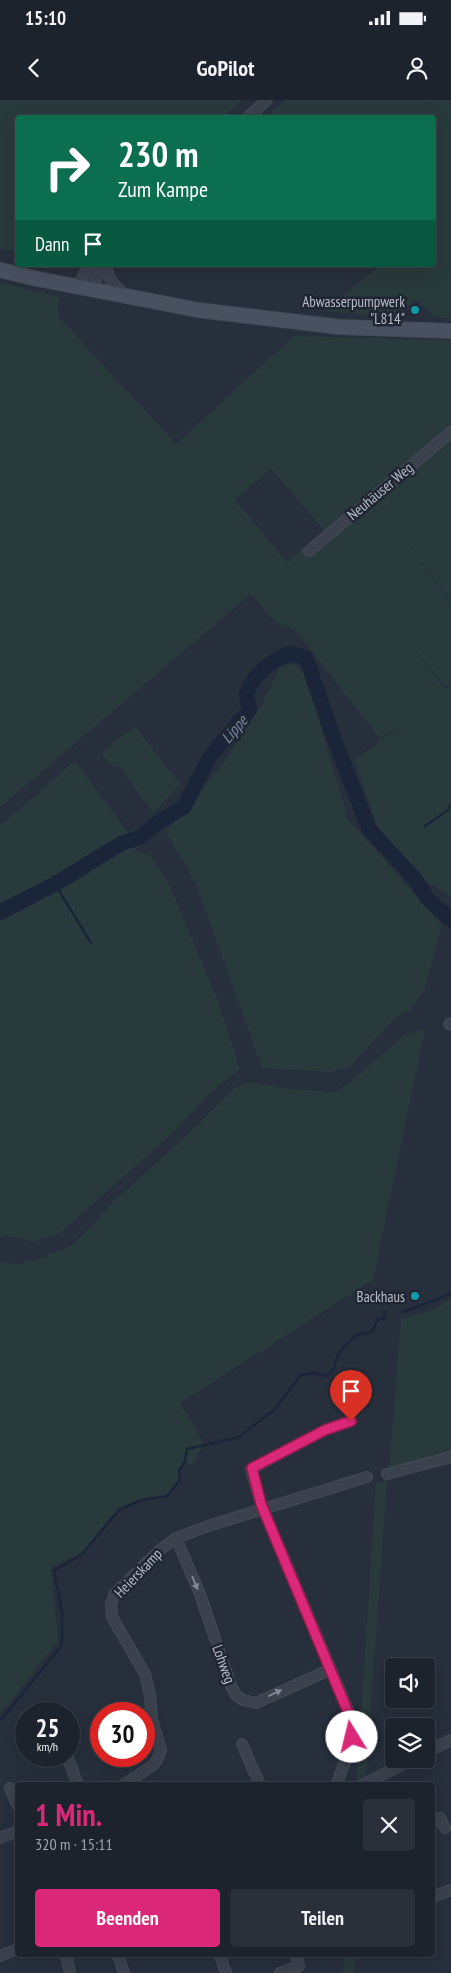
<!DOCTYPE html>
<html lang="de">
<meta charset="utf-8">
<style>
body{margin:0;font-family:"PT Sans Narrow",sans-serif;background:#2a2f39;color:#f1f3f6;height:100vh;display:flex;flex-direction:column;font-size:19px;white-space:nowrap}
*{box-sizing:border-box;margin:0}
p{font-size:16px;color:#a0a4aa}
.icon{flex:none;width:28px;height:28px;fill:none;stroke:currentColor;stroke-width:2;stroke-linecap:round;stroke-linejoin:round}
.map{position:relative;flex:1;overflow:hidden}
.panel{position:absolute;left:15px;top:1682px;width:420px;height:175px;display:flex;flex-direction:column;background:#1d232d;border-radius:5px;box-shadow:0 5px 20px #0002,0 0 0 1px #3b4049}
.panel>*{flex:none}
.banner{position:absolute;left:15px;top:15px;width:421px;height:152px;border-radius:5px;box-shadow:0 5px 20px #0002,0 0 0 1px #3b4049;background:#0b6e4f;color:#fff;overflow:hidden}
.controls{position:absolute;left:385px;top:1558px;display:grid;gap:10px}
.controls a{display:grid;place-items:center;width:50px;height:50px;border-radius:5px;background:#1d232d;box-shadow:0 5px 20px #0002,0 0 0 1px #3b4049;font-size:25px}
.speed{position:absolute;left:15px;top:1602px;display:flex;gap:10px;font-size:25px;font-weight:700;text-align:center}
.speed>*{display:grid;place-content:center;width:65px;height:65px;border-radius:50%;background:#1d232d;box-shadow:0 5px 20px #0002,0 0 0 1px #3b4049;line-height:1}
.speed small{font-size:12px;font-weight:400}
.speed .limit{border:8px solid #d22;background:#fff;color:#111}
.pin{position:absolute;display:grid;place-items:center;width:42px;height:42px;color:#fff;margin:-51px -21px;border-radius:50% 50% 50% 0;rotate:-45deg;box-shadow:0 0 5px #0007}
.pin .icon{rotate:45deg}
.me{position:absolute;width:55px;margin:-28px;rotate:351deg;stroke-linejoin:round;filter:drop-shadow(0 0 4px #0008)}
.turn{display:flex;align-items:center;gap:18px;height:105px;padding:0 20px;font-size:22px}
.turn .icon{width:65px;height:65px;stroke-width:2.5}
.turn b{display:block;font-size:35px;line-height:42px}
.then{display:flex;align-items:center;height:48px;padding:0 20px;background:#0003;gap:10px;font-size:19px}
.round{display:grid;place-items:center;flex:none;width:52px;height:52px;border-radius:5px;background:#2a2f39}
.summary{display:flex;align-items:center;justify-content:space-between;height:85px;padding:0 20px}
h1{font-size:30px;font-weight:800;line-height:38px;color:#db2777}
.cta{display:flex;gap:10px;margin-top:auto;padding:10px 20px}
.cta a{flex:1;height:58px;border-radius:5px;background:#db2777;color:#fff;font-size:20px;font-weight:800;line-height:58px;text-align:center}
.cta a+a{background:#2a2f39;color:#f1f3f6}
.status{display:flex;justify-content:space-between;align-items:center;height:35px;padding:0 25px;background:#1d232d;direction:ltr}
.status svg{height:14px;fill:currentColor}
header{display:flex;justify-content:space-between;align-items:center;height:65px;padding:0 20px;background:#1d232d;font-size:22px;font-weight:800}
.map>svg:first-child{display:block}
.green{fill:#293a3d;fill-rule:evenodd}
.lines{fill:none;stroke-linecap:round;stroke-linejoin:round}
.stream{stroke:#1b2539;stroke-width:2.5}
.river{stroke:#1b2539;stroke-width:15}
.minor-casing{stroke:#444a56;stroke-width:12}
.secondary-casing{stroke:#444a56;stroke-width:16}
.minor{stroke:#3b414d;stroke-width:10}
.secondary{stroke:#49505f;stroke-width:14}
.oneway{fill:#7f8591}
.route-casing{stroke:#8e194d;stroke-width:12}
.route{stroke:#db2777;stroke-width:9}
.culture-dot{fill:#0f9aa8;stroke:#202632;stroke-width:2}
.labels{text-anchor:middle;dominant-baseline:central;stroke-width:5;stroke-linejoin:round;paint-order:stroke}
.poi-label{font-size:15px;fill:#b7bcc8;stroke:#202632;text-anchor:end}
.street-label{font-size:15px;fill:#b7bcc8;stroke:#202632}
.water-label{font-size:16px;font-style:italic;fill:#7385a3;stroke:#202632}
</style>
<div class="status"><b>15:10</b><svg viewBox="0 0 49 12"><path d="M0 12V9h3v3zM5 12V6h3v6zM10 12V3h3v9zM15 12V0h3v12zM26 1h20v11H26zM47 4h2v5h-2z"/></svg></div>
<header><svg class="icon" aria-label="back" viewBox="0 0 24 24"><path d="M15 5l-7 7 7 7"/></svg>GoPilot<svg class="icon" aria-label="person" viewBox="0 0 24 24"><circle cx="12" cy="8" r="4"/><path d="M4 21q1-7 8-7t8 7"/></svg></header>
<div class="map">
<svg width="451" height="1873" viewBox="0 0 451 1873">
<rect width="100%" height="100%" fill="#272f3c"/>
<path class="green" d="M0 0H242L223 17 18 18 17 152 0 148Z
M285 0H451V218H435L416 200 404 210V218L325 211 380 165H434V18L266 17Z
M0 182 59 197 58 216 176 344 294 236 451 240V502L388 416 451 504V583L445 587 403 533 445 589 451 585V797L417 775 377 726 355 660 397 628 365 587 396 627 380 639 301 537 292 529 275 522 251 494 0 707ZM271 369 325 431 287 462 235 400Z
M294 563 305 574 348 719 442 825 426 885 411 910 395 918 349 967 331 972 262 968 196 784 166 732 219 669 262 605 279 568Z
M135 626 180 684 153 713 120 668 111 664 101 653Z
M75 661 139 747 135 750 151 756 170 786 218 901 240 969 207 996 175 1031 60 1133 33 1142 6 1135 0 1136V822L98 769 0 820V726Z
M425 929 373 1180 180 1303 204 1344 192 1365 185 1363 180 1370V1380L167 1397 141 1400 119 1407 81 1454 51 1467 58 1541 0 1614V1162L21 1164 44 1157 74 1144 115 1100 182 1040 235 988 248 982 282 988 334 992 348 984 404 935Z
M451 1199V1353L389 1369 401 1219 429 1211Z
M387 1380 366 1676 357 1680 376 1383Z
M344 1855H355L353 1873H343Z"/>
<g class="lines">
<path class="stream" d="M425 726 448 710 451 704
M55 784 91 843
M444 815 451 809
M403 1212 451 1194
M0 1621 62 1545V1512L54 1471 82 1454 119 1410 141 1400 167 1396 180 1380 179 1370 185 1362 187 1349 239 1337 274 1310 301 1275 314 1273 326 1276C338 1268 333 1266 338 1255 341 1248 350 1243 355 1236 369 1230 372 1238 377 1220L384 1218V1212H386"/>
<path class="river" d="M0 812 55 784 122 743 139 738 160 721 184 707 209 658 250 609 246 595C255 572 268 563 290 553L306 558 336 644 369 729 415 779 427 798 451 820"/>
<defs>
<path id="minor" d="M247 18 267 0
M106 165C107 178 116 187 125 195
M77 187 89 165
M91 189 103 165
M309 451 451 332
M449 924H451
M387 1374 451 1357
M176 1438 200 1494 231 1586 236 1595 243 1600 256 1603 329 1570
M242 1644 260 1685
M426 1652 451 1640
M67 1656 78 1685
M123 1685 152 1666 157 1660 161 1650 152 1619 150 1595 145 1574 112 1517 111 1504 115 1493 161 1449 176 1438 211 1425 367 1377
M336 1685 352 1643 351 1617 261 1404 251 1369 325 1330 351 1321
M362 1685 413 1659
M10 1688 18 1706
M432 1722 440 1718 445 1728
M0 1738 18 1731
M432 1797 451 1790
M66 1855 70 1873
M118 1855 124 1873
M220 1855 226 1873
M0 1856 18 1849
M280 1873 299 1866 296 1855"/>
<path id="secondary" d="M0 170 33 178 198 210 340 227 451 231"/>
</defs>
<use href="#minor" class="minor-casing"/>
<use href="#secondary" class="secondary-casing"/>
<use href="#minor" class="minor"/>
<use href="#secondary" class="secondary"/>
</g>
<defs><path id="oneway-solid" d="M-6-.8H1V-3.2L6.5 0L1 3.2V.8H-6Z" transform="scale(1.25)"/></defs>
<g class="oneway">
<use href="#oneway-solid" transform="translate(195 1483) rotate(67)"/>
<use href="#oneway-solid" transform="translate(275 1593) rotate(-26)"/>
</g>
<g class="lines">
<defs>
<path id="route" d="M351 1321 325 1330 252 1368 261 1404 350 1617 352 1637"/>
</defs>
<use href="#route" class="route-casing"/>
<use href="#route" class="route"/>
</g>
<g class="culture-dot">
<circle cx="415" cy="210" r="5"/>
<circle cx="415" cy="1196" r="5"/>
</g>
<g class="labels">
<g class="poi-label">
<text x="405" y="201">Abwasserpumpwerk<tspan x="405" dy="17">"L814"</tspan></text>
<text x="405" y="1196">Backhaus</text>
</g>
<g class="street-label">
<text transform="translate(380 391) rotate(-40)">Neuhäuser Weg</text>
<text transform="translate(138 1473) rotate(-46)">Heierskamp</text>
<text transform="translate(224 1564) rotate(70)">Lohweg</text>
</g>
<g class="water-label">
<text transform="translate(234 629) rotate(-50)">Lippe</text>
</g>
</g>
</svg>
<div class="controls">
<a><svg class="icon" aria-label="sound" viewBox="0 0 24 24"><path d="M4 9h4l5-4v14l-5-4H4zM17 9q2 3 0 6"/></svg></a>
<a><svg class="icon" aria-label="layers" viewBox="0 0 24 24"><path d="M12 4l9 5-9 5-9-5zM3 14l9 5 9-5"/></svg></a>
</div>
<div class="speed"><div>25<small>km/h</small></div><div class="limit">30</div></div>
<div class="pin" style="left:351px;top:1321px;background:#d93025"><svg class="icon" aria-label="arrive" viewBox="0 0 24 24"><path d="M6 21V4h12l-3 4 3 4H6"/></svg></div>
<svg class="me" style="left:352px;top:1637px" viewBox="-20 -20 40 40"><circle r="19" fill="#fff"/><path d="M0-13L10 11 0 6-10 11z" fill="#db2777"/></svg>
<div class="banner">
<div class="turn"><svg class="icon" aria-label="right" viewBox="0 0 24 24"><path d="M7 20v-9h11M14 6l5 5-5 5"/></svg><div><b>230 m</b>Zum Kampe</div></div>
<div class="then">Dann<svg class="icon" aria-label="arrive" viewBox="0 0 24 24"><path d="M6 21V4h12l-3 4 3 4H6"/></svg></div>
</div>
<section class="panel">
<div class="summary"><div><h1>1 Min.</h1><p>320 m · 15:11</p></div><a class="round"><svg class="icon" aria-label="close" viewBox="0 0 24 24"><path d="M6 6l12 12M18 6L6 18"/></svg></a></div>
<div class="cta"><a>Beenden</a><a>Teilen</a></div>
</section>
</div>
